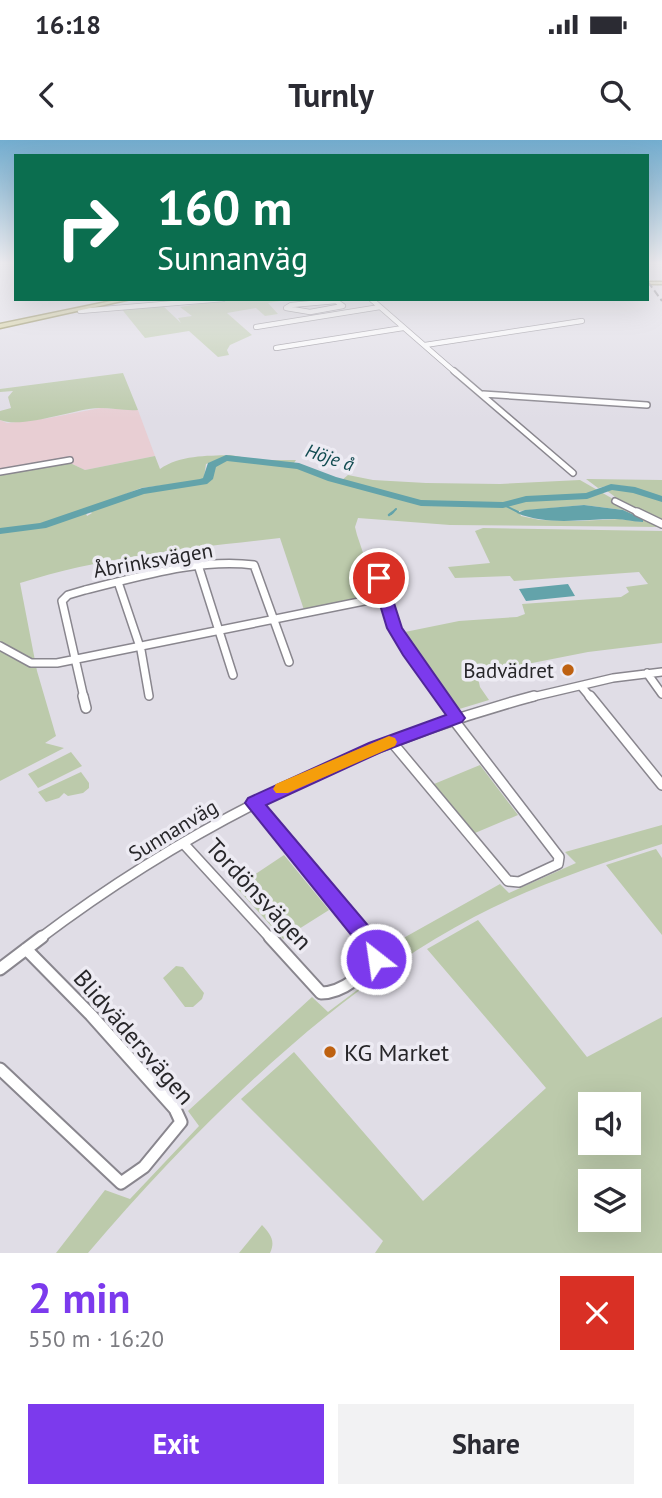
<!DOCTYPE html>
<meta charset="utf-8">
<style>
body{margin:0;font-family:"PT Sans",sans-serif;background:#f2f2f3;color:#2b2b33;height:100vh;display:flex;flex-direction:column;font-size:26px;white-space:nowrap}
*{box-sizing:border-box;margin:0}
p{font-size:23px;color:#7c7c81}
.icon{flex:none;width:38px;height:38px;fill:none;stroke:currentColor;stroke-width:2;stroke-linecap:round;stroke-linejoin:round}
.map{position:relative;height:1113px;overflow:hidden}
.drawer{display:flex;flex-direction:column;background:#fff;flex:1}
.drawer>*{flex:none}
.hud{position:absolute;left:14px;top:14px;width:635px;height:147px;border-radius:0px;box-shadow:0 7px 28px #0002;background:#0b6e4f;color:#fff;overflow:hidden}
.tools{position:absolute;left:578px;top:952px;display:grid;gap:14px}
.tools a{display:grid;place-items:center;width:63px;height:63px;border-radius:0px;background:#fff;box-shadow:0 7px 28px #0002;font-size:35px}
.pin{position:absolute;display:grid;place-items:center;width:60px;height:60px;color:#fff;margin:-30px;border:4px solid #fff;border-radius:50%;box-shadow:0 2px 7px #0007}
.me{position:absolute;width:77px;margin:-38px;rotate:330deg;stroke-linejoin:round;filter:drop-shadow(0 0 5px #0008)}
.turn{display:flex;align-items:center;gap:24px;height:147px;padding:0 28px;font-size:32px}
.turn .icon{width:91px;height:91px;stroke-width:2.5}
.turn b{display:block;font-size:49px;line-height:60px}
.round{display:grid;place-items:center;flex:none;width:74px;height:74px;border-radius:0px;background:#f2f2f3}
.overview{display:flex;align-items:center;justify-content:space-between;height:119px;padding:0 28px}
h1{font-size:42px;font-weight:800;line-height:52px;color:#7c3aed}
.primary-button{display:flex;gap:14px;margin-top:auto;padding:14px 28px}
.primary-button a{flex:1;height:80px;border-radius:0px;background:#7c3aed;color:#fff;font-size:28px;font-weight:800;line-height:80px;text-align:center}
.primary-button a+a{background:#f2f2f3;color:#2b2b33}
.status{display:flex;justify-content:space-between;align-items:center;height:49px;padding:0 35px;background:#fff;direction:ltr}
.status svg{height:19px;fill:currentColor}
header{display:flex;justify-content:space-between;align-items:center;height:91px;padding:0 28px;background:#fff;font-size:32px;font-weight:800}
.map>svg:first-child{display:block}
.commercial{fill:#e8ced3}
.green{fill:#bccaab;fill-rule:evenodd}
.water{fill:#63a3aa}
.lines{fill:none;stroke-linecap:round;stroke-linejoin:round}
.stream-far1{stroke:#63a3aa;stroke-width:2}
.stream{stroke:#63a3aa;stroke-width:2.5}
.river{fill:#63a3aa;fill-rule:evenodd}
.minor-far4-casing{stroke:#89868e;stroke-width:6}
.minor-far3-casing{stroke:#89868e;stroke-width:8}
.minor-far2-casing{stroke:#89868e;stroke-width:10}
.minor-far1-casing{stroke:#89868e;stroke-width:12}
.minor-casing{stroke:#89868e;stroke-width:15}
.major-casing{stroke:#807b3a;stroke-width:3}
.minor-far4{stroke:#fff;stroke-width:4.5}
.minor-far3{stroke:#fff;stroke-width:5}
.minor-far2{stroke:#fff;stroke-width:7}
.minor-far1{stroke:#fff;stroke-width:9}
.minor{stroke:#fff;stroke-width:11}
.major{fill:#d0cb8e;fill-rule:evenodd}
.rail{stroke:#605e63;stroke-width:2;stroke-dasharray:7 3.5;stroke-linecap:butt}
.route{fill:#7c3aed;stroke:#51269a;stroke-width:2}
.slow{fill:#f59e0b}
.poi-dot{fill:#be6110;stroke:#edebf3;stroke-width:2.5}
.labels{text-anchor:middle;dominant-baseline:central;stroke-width:7;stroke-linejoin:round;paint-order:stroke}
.far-water-label{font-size:19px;font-style:italic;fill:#114b51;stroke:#edebf3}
.street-label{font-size:21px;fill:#272629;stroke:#edebf3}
.poi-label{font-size:21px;fill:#272629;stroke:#edebf3;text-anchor:end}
.near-street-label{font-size:24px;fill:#272629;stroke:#edebf3}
.near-poi-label{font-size:24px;fill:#272629;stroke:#edebf3;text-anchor:start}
</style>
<div class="status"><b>16:18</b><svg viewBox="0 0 49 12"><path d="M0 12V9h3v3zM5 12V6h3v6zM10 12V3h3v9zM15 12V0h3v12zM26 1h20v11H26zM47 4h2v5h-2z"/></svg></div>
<header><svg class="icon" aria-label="back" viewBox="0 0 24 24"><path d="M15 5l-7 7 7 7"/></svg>Turnly<svg class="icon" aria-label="search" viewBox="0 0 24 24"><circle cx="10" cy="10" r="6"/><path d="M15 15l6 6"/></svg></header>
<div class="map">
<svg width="662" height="1113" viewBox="0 0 662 1113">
<rect width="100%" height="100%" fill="#e0dde6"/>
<path class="commercial" d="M100 268 138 270 155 316 85 330 70 323 0 335V280L7 283 49 278Z"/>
<path class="green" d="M229 159H292L268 163 278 174 265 176 256 168 227 173 252 195 230 205 227 210 229 215 218 217 189 191 145 198 120 167 162 165 181 183 178 178 192 176 180 167Z
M123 233 138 270C125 271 112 268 99 268 73 269 23 289 0 280V271L11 268 8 257 13 251 0 252V249Z
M230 315 259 320H296L294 323 286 324 225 317 206 324 204 338 198 341 141 348 85 370 87 376 92 373 88 370 143 352 206 343 210 339 213 326 226 320 299 327 331 341 342 340 348 335 373 340 426 343 500 344 580 340 662 387 450 385 358 378 355 387 357 395 377 454 304 470 280 398C192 408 105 416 20 443L37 531 56 596 45 603 64 608 0 641V335L70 323 85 330 155 316 160 329C180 315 206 316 230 315ZM584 365 623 370 643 379 642 382 620 379 578 381 540 380 521 376 519 371Z
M586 339 662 340V357C640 350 621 341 598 348Z
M614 349 639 353 662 361V379L621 361 607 351Z
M483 388 662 391V503L588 512 477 534 480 547 489 560 456 570 400 493 459 481 517 477 525 474 522 464 621 457 629 452 626 447 648 444 639 432 514 441 510 436 455 438 448 427 490 423 475 391Z
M71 612 82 626 38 648 28 634Z
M480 625 518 675 475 693 434 644Z
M81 632 89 643V648L83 653 68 656 64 653 59 658 46 662 38 652Z
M662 685V704C598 724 533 746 474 777 331 852 193 990 88 1113H56L105 1050 130 1059 199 986 188 971 312 857 328 872 397 820 391 805 500 744 509 753 576 723 565 712Z
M656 709 662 718V795L606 725Z
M284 715 329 770 283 799 236 747Z
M478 780 587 917 662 877V1113H375L383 1101 241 959 294 912 423 1061 546 948 427 809ZM590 964H628V1003H590ZM590 1041H628V1080H590Z
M176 826 183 827 204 853 202 859 193 867H185L163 838Z
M262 1085C270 1094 276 1100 270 1113H239Z"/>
<path class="water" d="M584 365 623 370 643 379V382C633 382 625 379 615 379 584 379 547 386 517 373L525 370Z
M568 444 575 456 526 461 519 449Z"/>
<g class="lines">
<path class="stream-far1" d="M504 365 518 372
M391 374 396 369"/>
<path class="stream" d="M389 375 393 372"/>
<path class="river" d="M226 315 299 323 336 337 421 360 503 362 526 356 586 353 611 344 635 347 662 356V362L633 353 612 350 587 359 526 362 503 368 421 366 328 341 297 329 227 321 216 327 213 339 207 344 144 354 46 388 0 394V388L40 383 142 348 200 339 203 338 208 323Z"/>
<defs>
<path id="minor-far4" d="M371 159 456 233
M336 161 343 166 310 172 286 168 291 165Z
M80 171 223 159
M256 187 380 167
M425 205 582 181
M276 208 403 188"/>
<path id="minor-far3" d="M454 231 573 333
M483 254 647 265
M0 332 70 320
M615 361 641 374"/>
<path id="minor-far2" d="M637 372 662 384
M199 428 233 535
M378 434 394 488 442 558
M118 442 141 510 149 556
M0 506 31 523H57L384 457
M647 533 662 554
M581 546 591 558
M84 558 62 461 68 455 85 450C139 437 199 418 254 425L289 522
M528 558 613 538 662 532"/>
<path id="minor-far1" d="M83 556 86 568
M440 556 456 578
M590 556 662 645
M391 601 508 741 519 742 558 724 559 717 453 579
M254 663 366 799
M183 703 271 799
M39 799C187 687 355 604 534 556"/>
<path id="minor" d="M270 797 321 853C342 853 370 832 377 813L364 797
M0 829 42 797
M0 929 121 1043 144 1027 181 982 175 969 91 875 26 809"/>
<path id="major" d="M648 142H662V144H648Z
M121 159H131L0 188V184Z"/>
</defs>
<use href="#minor-far4" class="minor-far4-casing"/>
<use href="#minor-far3" class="minor-far3-casing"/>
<use href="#minor-far2" class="minor-far2-casing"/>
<use href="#minor-far1" class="minor-far1-casing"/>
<use href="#minor" class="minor-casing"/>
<use href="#major" class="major-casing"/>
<use href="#minor-far4" class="minor-far4"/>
<use href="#minor-far3" class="minor-far3"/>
<use href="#minor-far2" class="minor-far2"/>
<use href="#minor-far1" class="minor-far1"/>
<use href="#minor" class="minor"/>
<use href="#major" class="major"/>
<path class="rail" d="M648 142 662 161"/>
</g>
<linearGradient id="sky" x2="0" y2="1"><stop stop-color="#73adcf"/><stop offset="0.44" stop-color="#f1f0f4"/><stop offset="1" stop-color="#f1f0f4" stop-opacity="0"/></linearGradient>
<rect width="662" height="279" fill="url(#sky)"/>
<path class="route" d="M379 434 386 438 402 488 465 578 462 582 381 612 266 665 382 802 387 819 384 826 376 829 369 826 365 812 245 663 248 658 369 603 446 575 403 515 387 488 372 438Z"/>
<path class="slow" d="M389 596 395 598 397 602 395 606 288 653H276L273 649 276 644Z"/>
<g class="poi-dot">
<circle cx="568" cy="530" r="7"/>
<circle cx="330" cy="912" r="7"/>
</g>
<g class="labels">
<g class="far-water-label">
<text transform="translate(330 317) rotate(18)">Höje å</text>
</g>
<g class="street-label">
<text transform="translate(153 420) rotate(-10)">Åbrinksvägen</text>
<text transform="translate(173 690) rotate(-31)">Sunnanväg</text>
</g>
<g class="poi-label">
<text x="554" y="530">Badvädret</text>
</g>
<g class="near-street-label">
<text transform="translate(259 754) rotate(47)">Tordönsvägen</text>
<text transform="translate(134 897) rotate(49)">Blidvädersvägen</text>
</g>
<g class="near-poi-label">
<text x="344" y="912">KG Market</text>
</g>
</g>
</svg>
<div class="tools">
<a><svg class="icon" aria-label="sound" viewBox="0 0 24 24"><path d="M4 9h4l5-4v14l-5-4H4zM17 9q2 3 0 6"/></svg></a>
<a><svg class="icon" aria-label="layers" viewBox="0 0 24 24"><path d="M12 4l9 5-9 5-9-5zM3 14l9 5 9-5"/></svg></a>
</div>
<div class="pin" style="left:379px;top:438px;background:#d93025"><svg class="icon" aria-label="arrive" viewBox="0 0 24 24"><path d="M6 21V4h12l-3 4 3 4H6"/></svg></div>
<svg class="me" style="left:376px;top:819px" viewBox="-20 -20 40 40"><circle r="17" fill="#7c3aed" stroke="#fff" stroke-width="3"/><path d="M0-11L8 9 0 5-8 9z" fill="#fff"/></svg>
<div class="hud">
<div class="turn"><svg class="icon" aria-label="right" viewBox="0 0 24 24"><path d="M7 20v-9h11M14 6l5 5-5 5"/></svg><div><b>160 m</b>Sunnanväg</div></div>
</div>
</div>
<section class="drawer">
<div class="overview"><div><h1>2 min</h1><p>550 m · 16:20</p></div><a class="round" style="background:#d93025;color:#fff"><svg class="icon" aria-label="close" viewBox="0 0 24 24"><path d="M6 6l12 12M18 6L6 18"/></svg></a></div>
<div class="primary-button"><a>Exit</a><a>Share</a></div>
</section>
